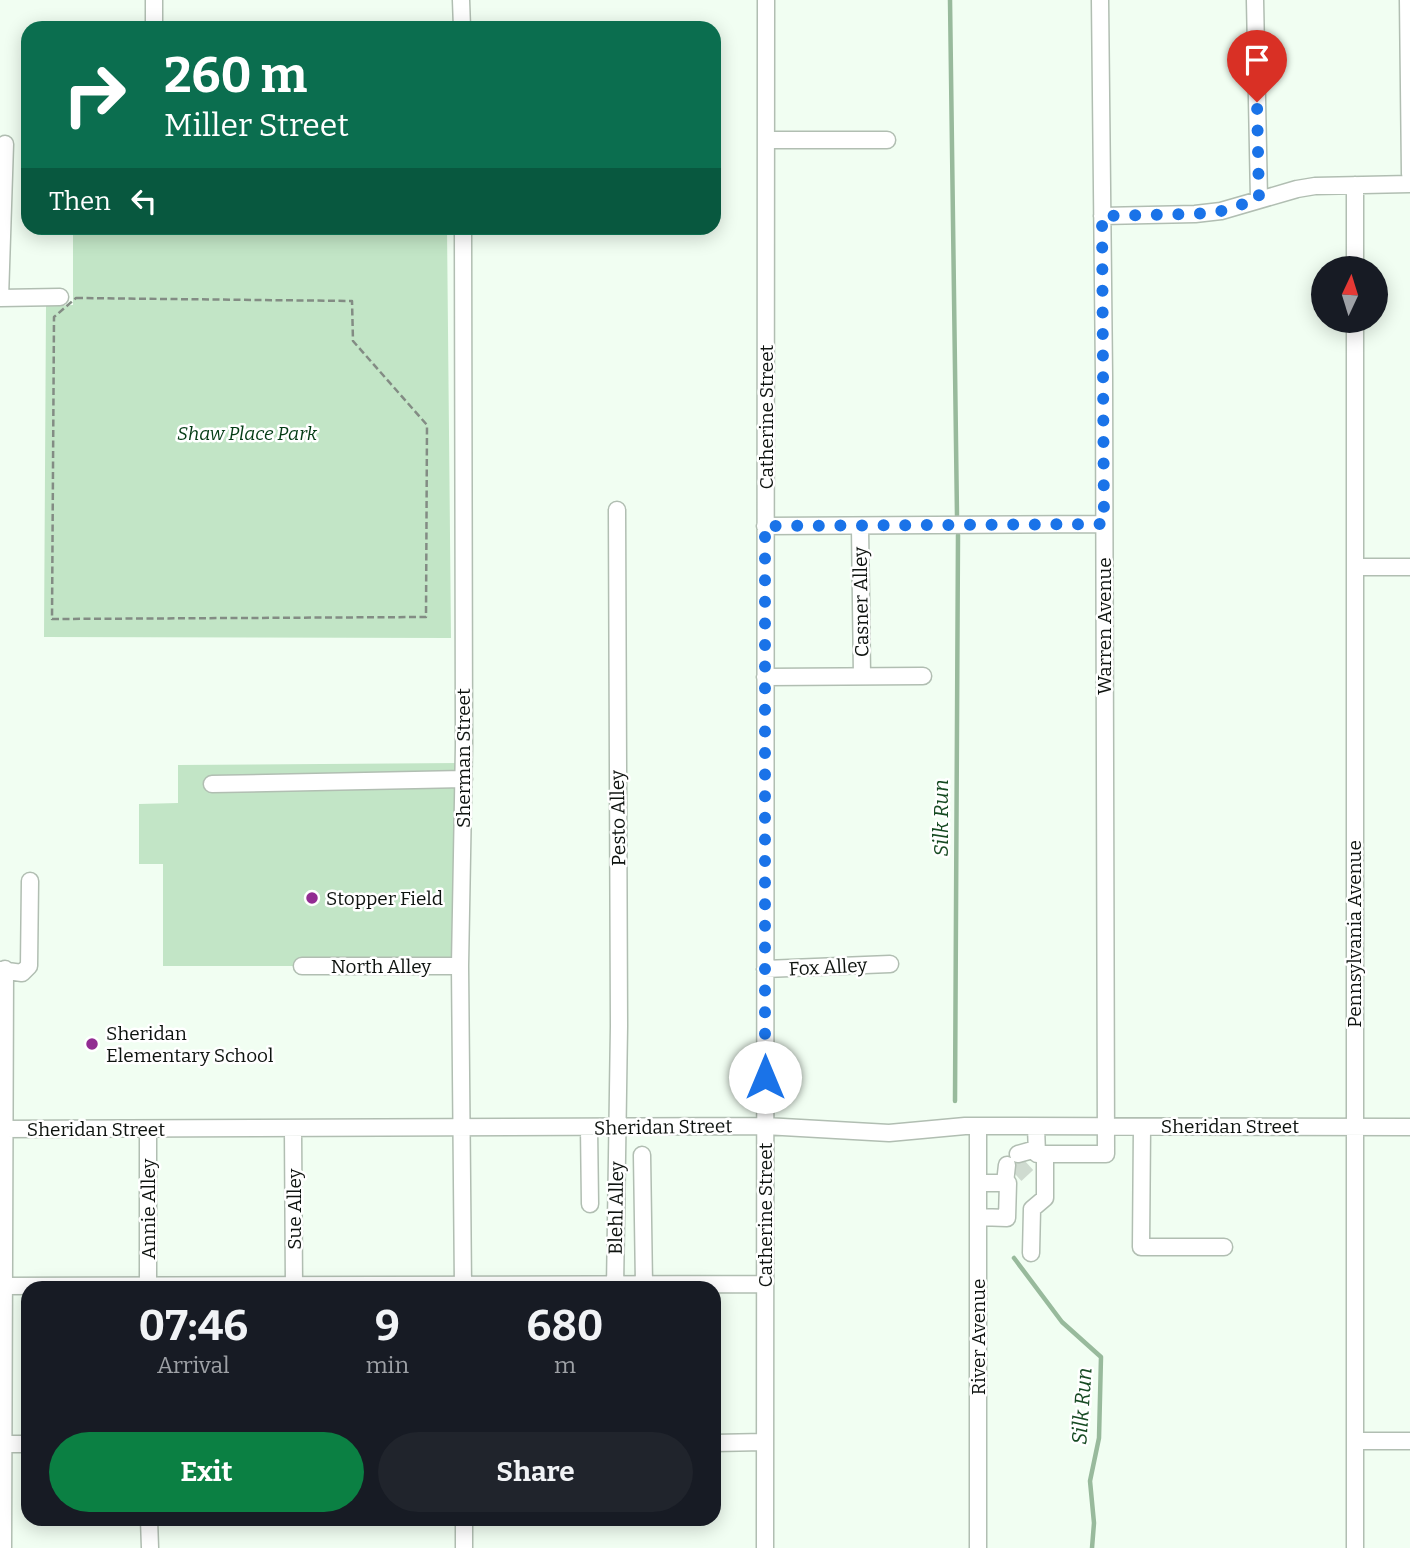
<!DOCTYPE html>
<style>
body{margin:0;font-family:Bitter,serif;background:#20242c;color:#f1f3f6;height:100vh;display:flex;flex-direction:column;font-size:26px;white-space:nowrap}
*{box-sizing:border-box;margin:0}
p{font-size:23px;color:#9ea1a6}
.icon{flex:none;width:38px;height:38px;fill:none;stroke:currentColor;stroke-width:2;stroke-linecap:round;stroke-linejoin:round}
.map{position:relative;flex:1;overflow:hidden}
.drawer{position:absolute;left:21px;top:1281px;width:700px;height:245px;display:flex;flex-direction:column;background:#171b24;border-radius:21px;box-shadow:0 4px 18px #0003}
.drawer>*{flex:none}
.top-card{position:absolute;left:21px;top:21px;width:700px;height:214px;border-radius:21px;box-shadow:0 4px 18px #0003;background:#0b6e4f;color:#fff;overflow:hidden}
.needle{width:46px;rotate:4deg}
.fabs{position:absolute;left:1311px;top:256px;display:grid;gap:14px}
.fabs a{display:grid;place-items:center;width:77px;height:77px;border-radius:50%;background:#171b24;box-shadow:0 4px 18px #0003;font-size:35px}
.pin{position:absolute;display:grid;place-items:center;width:60px;height:60px;color:#fff;margin:-72px -30px;border-radius:50% 50% 50% 0;rotate:-45deg;box-shadow:0 0 7px #0007}
.pin .icon{rotate:45deg}
.me{position:absolute;width:77px;margin:-38px;rotate:0deg;stroke-linejoin:round;filter:drop-shadow(0 0 5px #0008)}
.turn{display:flex;align-items:center;gap:24px;height:147px;padding:0 28px;font-size:32px}
.turn .icon{width:91px;height:91px;stroke-width:2.5}
.turn b{display:block;font-size:49px;line-height:60px}
.then{display:flex;align-items:center;height:66px;padding:0 28px;background:#0003;gap:14px;font-size:26px}
.eta{display:flex;justify-content:space-evenly;align-items:center;height:119px;text-align:center}
.eta b{font-size:42px;font-weight:700;line-height:49px}
.action{display:flex;gap:14px;margin-top:auto;padding:14px 28px}
.action a{flex:1;height:80px;border-radius:42px;background:#0b8043;color:#fff;font-size:28px;font-weight:700;line-height:80px;text-align:center}
.action a+a{background:#20242c;color:#f1f3f6}
.map>svg:first-child{display:block}
.green{fill:#c2e5c6}
.lines{fill:none;stroke-linecap:round;stroke-linejoin:round}
.stream{stroke:#98ba9c;stroke-width:4.5}
.minor-tunnel{stroke:#cfdbd0;stroke-width:16;stroke-dasharray:16 8;stroke-linecap:butt}
.minor-casing{stroke:#b1beb2;stroke-width:19}
.path{stroke:#838c84;stroke-width:2.5;stroke-dasharray:7 3.5;stroke-linecap:butt}
.minor{stroke:#fff;stroke-width:16}
.route{stroke:#1a73e8;stroke-width:12;stroke-dasharray:0 21.6}
.poi-dot{fill:#922c92;stroke:#fff;stroke-width:2.5}
.labels{text-anchor:middle;dominant-baseline:central;stroke-width:5;stroke-linejoin:round;paint-order:stroke}
.street-label{font-size:19px;fill:#0e130f;stroke:#fff}
.park-label{font-size:19px;font-style:italic;fill:#033b14;stroke:#fff}
.poi-label{font-size:19px;fill:#0e130f;stroke:#fff;text-anchor:start}
.water-label{font-size:21px;font-style:italic;fill:#164a22;stroke:#fff}
</style>
<div class="map">
<svg width="1410" height="1548" viewBox="0 0 1410 1548">
<rect width="100%" height="100%" fill="#f1fef2"/>
<path class="green" d="M73 228H447L451 638 44 637 46 306 73 305Z
M460 763V966H163V864H139V804L178 803V765Z"/>
<g class="lines">
<path class="stream" d="M950 0 957 516
M955 1101 958 535
M1014 1258 1062 1322 1101 1357 1099 1438 1090 1481 1094 1523 1092 1548"/>
<path class="minor-tunnel" d="M1016 1175 1028 1164"/>
<defs>
<path id="minor" d="M154 0V28
M461 0 462 28
M1255 0 1259 199
M1408 0 1410 174
M766 140H887
M1355 185V268
M1102 216 1195 214 1221 211 1297 189 1315 186 1410 184
M463 228 464 745 460 966 463 1288
M0 298 5 144
M0 298 60 297
M765 526 1104 524
M860 527 862 676
M1355 567H1410
M765 677 923 676
M212 784 464 779
M302 966H460
M765 969 890 964
M0 970 22 973 29 966 30 881
M589 1127 590 1204
M1036 1127 1037 1154H1106L1104 376 1100 0
M1142 1127 1141 1247H1224
M0 1129 765 1126 889 1133 965 1126 1410 1127
M293 1129 294 1288
M1018 1154 1036 1149
M642 1155 644 1285
M1005 1183 1007 1165
M978 1217 1007 1218 1008 1183H978
M1031 1253 1032 1209 1045 1198V1154
M0 1286 765 1284
M148 1288V1129
M615 1288 619 1026 617 510
M1355 1441H1410
M714 1443 765 1442
M0 1444H28
M149 1519 150 1548
M464 1519V1548
M3 1548 5 969
M765 1548 766 0
M978 1548V1126
M1355 1548V320"/>
</defs>
<use href="#minor" class="minor-casing"/>
<path class="path" d="M76 298 352 301 353 341 427 425 426 617 52 619 54 317Z"/>
<use href="#minor" class="minor"/>
</g>
<g class="lines">
<path class="route" d="M765 1077V526L1104 524 1102 216 1195 214 1221 211 1259 199 1257 102"/>
</g>
<g class="poi-dot">
<circle cx="312" cy="898" r="7"/>
<circle cx="92" cy="1044" r="7"/>
</g>
<g class="labels">
<g class="street-label">
<text transform="translate(766 417) rotate(-90)">Catherine Street</text>
<text transform="translate(861 602) rotate(-91)">Casner Alley</text>
<text transform="translate(1104 626) rotate(-90)">Warren Avenue</text>
<text transform="translate(463 758) rotate(-90)">Sherman Street</text>
<text transform="translate(618 818) rotate(-91)">Pesto Alley</text>
<text transform="translate(1354 934) rotate(-90)">Pennsylvania Avenue</text>
<text x="381" y="966">North Alley</text>
<text transform="translate(828 967) rotate(-3)">Fox Alley</text>
<text x="1230" y="1126">Sheridan Street</text>
<text transform="translate(663 1127) rotate(-1)">Sheridan Street</text>
<text x="96" y="1129">Sheridan Street</text>
<text transform="translate(616 1208) rotate(-89)">Blehl Alley</text>
<text transform="translate(148 1209) rotate(-90)">Annie Alley</text>
<text transform="translate(294 1209) rotate(-90)">Sue Alley</text>
<text transform="translate(765 1215) rotate(-90)">Catherine Street</text>
<text transform="translate(978 1337) rotate(-90)">River Avenue</text>
</g>
<g class="park-label">
<text x="247" y="433">Shaw Place Park</text>
</g>
<g class="poi-label">
<text x="326" y="898">Stopper Field</text>
<text x="106" y="1033">Sheridan<tspan x="106" dy="22">Elementary School</tspan></text>
</g>
<g class="water-label">
<text transform="translate(941 818) rotate(-90)">Silk Run</text>
<text transform="translate(1082 1406) rotate(-86)">Silk Run</text>
</g>
</g>
</svg>
<div class="fabs">
<a><svg class="needle" viewBox="-14 -14 28 28"><path d="M0-13l5 13h-10z" fill="#e53935"/><path d="M0 13l5-13h-10z" fill="#9ea1a6"/></svg></a>
</div>
<div class="pin" style="left:1257px;top:102px;background:#d93025"><svg class="icon" aria-label="arrive" viewBox="0 0 24 24"><path d="M6 21V4h12l-3 4 3 4H6"/></svg></div>
<svg class="me" style="left:765px;top:1077px" viewBox="-20 -20 40 40"><circle r="19" fill="#fff"/><path d="M0-13L10 11 0 6-10 11z" fill="#1a73e8"/></svg>
<div class="top-card">
<div class="turn"><svg class="icon" aria-label="right" viewBox="0 0 24 24"><path d="M7 20v-9h11M14 6l5 5-5 5"/></svg><div><b>260 m</b>Miller Street</div></div>
<div class="then">Then<svg class="icon" aria-label="left" viewBox="0 0 24 24"><path d="M17 20v-9H6M10 6l-5 5 5 5"/></svg></div>
</div>
<section class="drawer">
<div class="eta">
<div><b>07:46</b><p>Arrival</p></div>
<div><b>9</b><p>min</p></div>
<div><b>680</b><p>m</p></div>
</div>
<div class="action"><a>Exit</a><a>Share</a></div>
</section>
</div>
